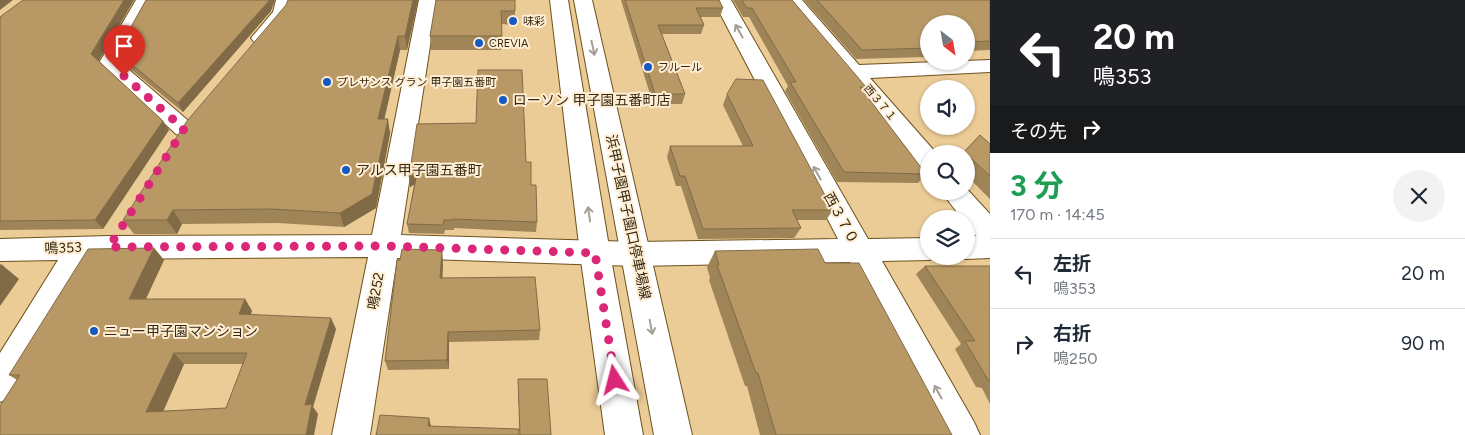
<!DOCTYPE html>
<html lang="ja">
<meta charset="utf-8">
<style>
body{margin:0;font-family:Figtree,"Noto Sans JP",sans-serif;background:#f2f2f3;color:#1f2937;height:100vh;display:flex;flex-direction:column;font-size:19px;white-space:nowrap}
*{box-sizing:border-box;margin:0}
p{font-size:16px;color:#747a83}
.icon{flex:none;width:28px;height:28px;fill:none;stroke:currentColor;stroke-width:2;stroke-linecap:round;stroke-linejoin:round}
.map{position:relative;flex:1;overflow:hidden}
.details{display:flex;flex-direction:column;background:#fff;width:475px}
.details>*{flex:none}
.guide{background:#202124;color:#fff;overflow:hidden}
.needle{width:32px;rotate:149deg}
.fabs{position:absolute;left:920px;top:15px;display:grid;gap:10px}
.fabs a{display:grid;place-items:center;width:55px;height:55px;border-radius:50%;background:#fff;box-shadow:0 1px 4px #0004;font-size:25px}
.pin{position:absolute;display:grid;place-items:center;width:42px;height:42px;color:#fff;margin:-51px -21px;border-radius:50% 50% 50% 0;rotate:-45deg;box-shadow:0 0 5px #0007}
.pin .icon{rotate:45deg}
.me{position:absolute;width:55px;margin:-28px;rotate:351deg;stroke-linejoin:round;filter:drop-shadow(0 0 4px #0008)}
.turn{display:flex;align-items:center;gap:18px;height:105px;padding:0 20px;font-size:22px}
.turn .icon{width:65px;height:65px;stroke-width:2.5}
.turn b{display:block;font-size:35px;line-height:42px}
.then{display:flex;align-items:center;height:48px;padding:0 20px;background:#0003;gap:10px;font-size:19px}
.round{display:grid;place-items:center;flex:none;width:52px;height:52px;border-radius:26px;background:#f2f2f3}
.overview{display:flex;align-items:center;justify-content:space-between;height:85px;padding:0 20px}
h1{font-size:30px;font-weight:700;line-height:38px;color:#1e9e55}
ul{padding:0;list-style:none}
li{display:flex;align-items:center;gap:15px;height:70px;padding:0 20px;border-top:1px solid #e0e1e3}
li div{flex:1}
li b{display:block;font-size:19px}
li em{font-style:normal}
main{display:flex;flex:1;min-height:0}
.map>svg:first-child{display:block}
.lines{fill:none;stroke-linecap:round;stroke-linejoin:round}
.street-casing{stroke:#6e511d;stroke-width:2}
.secondary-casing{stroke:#6e511d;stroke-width:2}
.street{fill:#fff;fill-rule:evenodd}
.secondary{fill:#fff;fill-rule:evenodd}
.wall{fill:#9e8457;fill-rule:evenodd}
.shaded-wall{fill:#816b47}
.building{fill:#b89965;stroke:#816b47;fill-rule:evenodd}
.oneway{stroke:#a49e94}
.route{stroke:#db2777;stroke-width:9;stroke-dasharray:0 16.2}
.poi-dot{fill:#135ac4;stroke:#ffeed4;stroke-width:2}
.labels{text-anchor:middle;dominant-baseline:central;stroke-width:4;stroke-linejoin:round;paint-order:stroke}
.far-poi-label{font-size:11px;fill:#342812;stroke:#ffeed4;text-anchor:start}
.far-street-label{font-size:11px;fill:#342812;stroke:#ffeed4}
.poi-label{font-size:14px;fill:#342812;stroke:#ffeed4;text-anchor:start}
.street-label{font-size:14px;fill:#342812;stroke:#ffeed4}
</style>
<main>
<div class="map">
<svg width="990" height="435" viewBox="0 0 990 435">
<rect width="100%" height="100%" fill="#ebcb96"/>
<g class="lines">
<defs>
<path id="street" d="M136 0H154L120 62 192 124 196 129 192 134 184 137 176 134 99 63Z
M276 0H294L291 13 268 42 261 44 254 42 251 38 273 12Z
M419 0H437L401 235 636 242 838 239 713 0H731L868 239 929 238V256H940L929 260 882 261 974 422 980 435H941L850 262 636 266 397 258 370 435H332L368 257 90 259 12 397 0 402V353L58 260 0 261V239L109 236 372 235Z
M783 0H802L859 65 990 60V72L870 78 937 154H929V169L920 167Z
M966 188 990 214V258L966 259 956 256H966V237L976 236 966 224V219H962L941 191H966Z"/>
<path id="secondary" d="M550 0H568L610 253 643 435H605L580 253Z
M574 0H592L692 435H654Z"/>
</defs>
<use href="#street" class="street-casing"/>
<use href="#secondary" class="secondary-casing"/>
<use href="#street" class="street"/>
<use href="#secondary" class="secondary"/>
</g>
<path class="wall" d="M23 0H134L99 61 163 121 169 130 103 229 0 230V17Z
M288 0H418L407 50H400L384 119 390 133 376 208 344 227 278 223 182 224 177 234H134L123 220 286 5Z
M436 0 515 11V25L501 24V50H431L430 36Z
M621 0H719L723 8 720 17H701L704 25 701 34H662L685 94 682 104H653Z
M733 0H792L866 87 863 92 926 174 918 183 837 182 785 91 788 86 749 17H743Z
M804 0H990V50L966 51V24H929V53L926 57 856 59Z
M271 11 183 112 122 62 117 52Z
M727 94 833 210 826 220H797L801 228 794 238 698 239 681 186H676L667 157 670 146H743L723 105Z
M980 135 990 144V199L966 175V154H962Z
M526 162 537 222 536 232 454 228V230H445L444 234 409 233 407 224 414 185 410 187 409 177Z
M154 248 164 260 146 299H245L252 311 251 314 336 329 313 407 318 414 0 435 17 380 9 375ZM184 364H243L226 408 163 411Z
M715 251 825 263 952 435H760L747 386H745L709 280 710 278 707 267Z
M443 261 442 278 540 330 539 340 449 342V369L388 370 385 361Z
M925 266H990V404L982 388 976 387 955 349 961 344 916 274Z
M518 379 551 435H520Z"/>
<path class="shaded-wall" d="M0 0H13L0 10Z
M124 0H134L97 63 91 54Z
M269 0H275L271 11 183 112 178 103Z
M413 0H418L407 50 405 36Z
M398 36 400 50 381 134 378 119Z
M388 119 390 133 376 208 344 227 340 213Z
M163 121 169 130 103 229 95 220Z
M417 173 418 182 410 187 409 177Z
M173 210 182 224 177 234 167 220Z
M154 248 164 260 140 311 129 299Z
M442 250 443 261 442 289 440 278Z
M1 264 19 279 0 306V265Z
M245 299 252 311 247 325 239 314Z
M331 318 336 329 313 407 318 414 314 435H306L305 405Z
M448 332 449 342V369L447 360Z
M174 353 184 364 159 421 146 412Z
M429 418 431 426 430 435 428 426Z"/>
<path class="building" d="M23 0H124L91 54 163 121 95 220 0 221V17Z
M146 0H269L268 2 178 103 117 52Z
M288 0H413L405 36H398L378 119H388L372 194 340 213 271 209 173 210 167 220H123L187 121 286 5Z
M436 0H515V11H501L502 36H430Z
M625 0H719L723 8H696L704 25H658L685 94H655Z
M742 0H792L866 87H860L926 174 844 172 790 82H796L752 8H747Z
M817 0H990V41L966 42V24H929V43H927L929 44V48L862 50Z
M478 70H522L526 162H531V185H536L537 222 453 219V220H444L443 225 407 224 417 173 409 177 417 124 476 123Z
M736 79 763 80 833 210H792L801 228 703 229 685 176H680L670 146H753L727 94Z
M980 135 990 144V176L964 152Z
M154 248 129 299H245L239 314 331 318 305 405 312 404 306 435H0V406L20 375H9L88 249ZM174 353H247L226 408 146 412Z
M402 249 442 250 440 278 535 277 540 330 448 332 447 360 385 361 397 260H400Z
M818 249 825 263H859L952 435H776L758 373H756L717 265H719L715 251Z
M925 266H990V380H988L965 341H975Z
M518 379H547L551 435H520Z
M380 415 429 418 428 426 519 429V435H376Z"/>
<defs><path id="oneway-shaft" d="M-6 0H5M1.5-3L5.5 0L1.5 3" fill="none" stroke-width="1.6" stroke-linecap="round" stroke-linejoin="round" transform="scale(1.25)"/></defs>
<g class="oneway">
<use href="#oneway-shaft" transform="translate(739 31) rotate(-119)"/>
<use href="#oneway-shaft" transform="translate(593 48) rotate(78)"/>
<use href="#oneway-shaft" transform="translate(817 173) rotate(-119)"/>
<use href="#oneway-shaft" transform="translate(589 214) rotate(-98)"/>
<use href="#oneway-shaft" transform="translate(651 327) rotate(79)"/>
<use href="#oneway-shaft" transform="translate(938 392) rotate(-119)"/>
</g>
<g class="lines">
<path class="route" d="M124 76 184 129 109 247 385 246 595 253 615 380"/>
</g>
<g class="poi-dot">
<circle cx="513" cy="21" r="5"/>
<circle cx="479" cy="43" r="5"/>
<circle cx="648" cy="67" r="5"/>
<circle cx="327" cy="82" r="5"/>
<circle cx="503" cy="100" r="5"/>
<circle cx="346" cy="170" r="5"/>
<circle cx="94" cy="331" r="5"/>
</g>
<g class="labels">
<g class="far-poi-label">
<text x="523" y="21">味彩</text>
<text x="489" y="43">CREVIA</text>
<text x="658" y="67">フルール</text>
<text x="337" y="82">プレサンス グラン 甲子園五番町</text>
</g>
<g class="far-street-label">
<text transform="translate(880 103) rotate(50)">西３７１</text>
</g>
<g class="poi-label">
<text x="513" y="100">ローソン 甲子園五番町店</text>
<text x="356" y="170">アルス甲子園五番町</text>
<text x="104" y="331">ニュー甲子園マンション</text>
</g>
<g class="street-label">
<text transform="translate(628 217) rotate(78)">浜甲子園甲子園口停車場線</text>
<text transform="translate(841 218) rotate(61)">西３７０</text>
<text transform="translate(63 248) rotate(-2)">鳴353</text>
<text transform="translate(376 291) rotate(-80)">鳴252</text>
</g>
</g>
</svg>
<div class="fabs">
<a><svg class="needle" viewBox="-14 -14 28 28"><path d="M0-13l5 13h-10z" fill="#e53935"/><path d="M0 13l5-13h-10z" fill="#747a83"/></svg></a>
<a><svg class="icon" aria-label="sound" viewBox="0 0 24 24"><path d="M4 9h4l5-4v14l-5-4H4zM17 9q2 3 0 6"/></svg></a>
<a><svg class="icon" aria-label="search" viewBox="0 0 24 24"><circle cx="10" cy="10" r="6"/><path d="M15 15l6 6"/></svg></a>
<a><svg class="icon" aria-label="layers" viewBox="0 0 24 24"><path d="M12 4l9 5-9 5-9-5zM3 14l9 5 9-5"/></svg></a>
</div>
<div class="pin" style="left:124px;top:76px;background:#d93025"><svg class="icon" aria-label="arrive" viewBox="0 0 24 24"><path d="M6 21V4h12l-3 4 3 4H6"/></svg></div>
<svg class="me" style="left:615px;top:380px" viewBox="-20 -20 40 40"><path d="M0-17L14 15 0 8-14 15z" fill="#db2777" stroke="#fff" stroke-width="4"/></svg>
</div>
<section class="details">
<div class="guide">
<div class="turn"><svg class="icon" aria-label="left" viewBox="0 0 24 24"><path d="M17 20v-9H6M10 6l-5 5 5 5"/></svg><div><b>20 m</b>鳴353</div></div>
<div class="then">その先<svg class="icon" aria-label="right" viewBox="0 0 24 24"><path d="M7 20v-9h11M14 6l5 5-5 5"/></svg></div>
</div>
<div class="overview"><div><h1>3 分</h1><p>170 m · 14:45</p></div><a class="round"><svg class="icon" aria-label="close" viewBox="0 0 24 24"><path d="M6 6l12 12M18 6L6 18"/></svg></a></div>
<ul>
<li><svg class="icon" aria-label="left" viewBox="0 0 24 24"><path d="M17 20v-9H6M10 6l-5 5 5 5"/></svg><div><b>左折</b><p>鳴353</p></div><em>20 m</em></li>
<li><svg class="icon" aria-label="right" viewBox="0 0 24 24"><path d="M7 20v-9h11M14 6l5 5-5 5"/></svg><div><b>右折</b><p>鳴250</p></div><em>90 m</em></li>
</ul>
</section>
</main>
